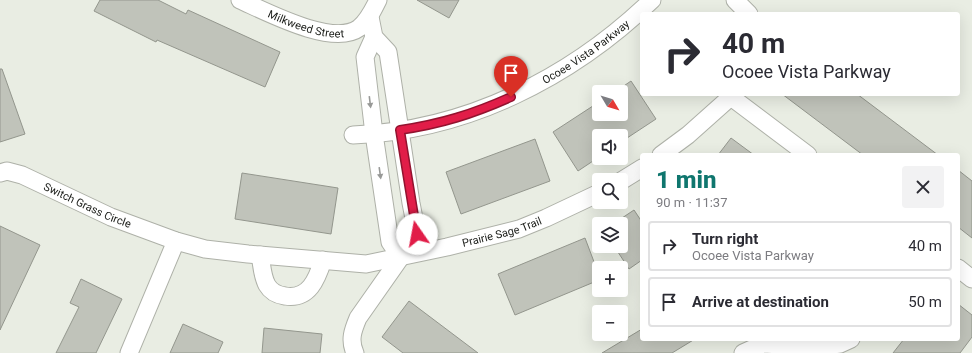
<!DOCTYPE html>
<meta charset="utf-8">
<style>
body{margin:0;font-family:Roboto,sans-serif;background:#f2f2f3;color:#2b2b33;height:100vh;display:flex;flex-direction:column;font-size:15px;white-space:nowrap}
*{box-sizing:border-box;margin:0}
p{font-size:13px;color:#7c7c81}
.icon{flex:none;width:22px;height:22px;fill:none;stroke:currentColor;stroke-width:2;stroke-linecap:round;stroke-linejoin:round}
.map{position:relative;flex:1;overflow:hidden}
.sheet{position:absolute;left:640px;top:153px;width:320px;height:188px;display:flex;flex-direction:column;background:#fff;border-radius:4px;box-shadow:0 4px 16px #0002}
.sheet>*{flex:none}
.guide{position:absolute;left:640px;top:12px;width:320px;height:84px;border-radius:4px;box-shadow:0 4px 16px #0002;background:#fff;color:#2b2b33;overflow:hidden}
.needle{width:26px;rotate:128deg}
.controls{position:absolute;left:592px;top:85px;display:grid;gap:8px}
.controls a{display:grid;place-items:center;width:36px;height:36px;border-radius:4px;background:#fff;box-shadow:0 4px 16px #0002;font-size:20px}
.pin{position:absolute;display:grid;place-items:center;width:34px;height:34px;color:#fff;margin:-41px -17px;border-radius:50% 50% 50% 0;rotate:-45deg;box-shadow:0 0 4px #0007}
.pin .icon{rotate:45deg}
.me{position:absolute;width:44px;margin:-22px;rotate:348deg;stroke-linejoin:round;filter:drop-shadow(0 0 3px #0008)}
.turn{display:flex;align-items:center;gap:14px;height:84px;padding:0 16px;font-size:18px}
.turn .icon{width:52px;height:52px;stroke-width:2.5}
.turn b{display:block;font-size:28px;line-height:34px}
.round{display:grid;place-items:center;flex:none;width:42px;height:42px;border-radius:4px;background:#f2f2f3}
.head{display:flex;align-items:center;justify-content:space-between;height:68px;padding:0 16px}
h1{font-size:24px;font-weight:800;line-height:30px;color:#0f766e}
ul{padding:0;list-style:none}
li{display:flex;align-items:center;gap:12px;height:50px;margin:0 8px 6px;padding:0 8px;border:2px solid #e1e1e2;border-radius:4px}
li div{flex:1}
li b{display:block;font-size:15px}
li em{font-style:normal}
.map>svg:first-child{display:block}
.building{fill:#c0c3ba;stroke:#93968d}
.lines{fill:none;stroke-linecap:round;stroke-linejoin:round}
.street-casing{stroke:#aeb1a8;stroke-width:19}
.street{stroke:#fff;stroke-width:17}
.oneway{fill:#989997}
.route-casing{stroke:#92132f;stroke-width:10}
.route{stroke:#e11d48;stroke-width:7}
.labels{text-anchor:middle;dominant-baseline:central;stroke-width:3;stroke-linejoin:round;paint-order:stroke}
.street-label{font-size:11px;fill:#1a1c18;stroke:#f6faf0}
</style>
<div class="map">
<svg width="972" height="353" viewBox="0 0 972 353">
<rect width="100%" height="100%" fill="#e9ede3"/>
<path class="building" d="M100 0H158L186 14 188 10 280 52 265 87 157 40 156 42 94 11Z
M417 0H459L449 18Z
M0 69H2L25 134 0 142Z
M631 81 656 119 621 142V136H599V157L578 171 553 132 599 102V114H621V92H615Z
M782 94H857L938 155H863Z
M731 138 754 155H718Z
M535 139 550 181 461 214 446 172Z
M958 170 972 181V238L958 227Z
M242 173 338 188 331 234 235 219Z
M634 210 642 222V260L629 269 614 246H621V224H613Z
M0 226 40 245 0 330Z
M585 238 599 275V280L515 315 498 274Z
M81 279 122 299 96 353H56L79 307 70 303Z
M409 301 478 353H403L382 337Z
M958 304 972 315V337L960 353H893L904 339H958Z
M183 324 223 342 218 353H170Z
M264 328 322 334 320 353H262Z
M642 329V339H695L672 353H602Z"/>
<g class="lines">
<defs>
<g id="street">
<path id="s1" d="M240 0C267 12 333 47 359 28 368 21 373 10 378 0"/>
<path d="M735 0 749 14"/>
<path d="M374 37 365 57 374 134 390 242 400 257"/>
<path d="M731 97 808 155"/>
<path id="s2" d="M353 135C466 131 571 78 652 0"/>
<path d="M661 155 688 135 734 94"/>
<path id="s3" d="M0 173 7 171 22 175 111 217 176 241 205 249 248 254 366 264 447 247 519 229 546 218 599 193"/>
<path d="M621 181 642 168"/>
<path d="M260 255C262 265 262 276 267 285 271 292 278 295 285 296 309 300 317 279 323 260"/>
<path d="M958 268 972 279"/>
<path d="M129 353 176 241"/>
<path d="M355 353C349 340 353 330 358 318L417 234 411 203 388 52 374 37 370 17"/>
<path d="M743 353 763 344 819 347 840 344 851 339"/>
</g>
</defs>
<use href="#street" class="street-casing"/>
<use href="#street" class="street"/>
</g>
<defs><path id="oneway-solid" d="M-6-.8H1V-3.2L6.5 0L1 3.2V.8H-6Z"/></defs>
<g class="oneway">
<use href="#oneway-solid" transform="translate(370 102) rotate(83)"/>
<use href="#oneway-solid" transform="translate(380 173) rotate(82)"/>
</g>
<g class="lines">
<defs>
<path id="route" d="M417 234 400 130C441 124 473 114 511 97"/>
</defs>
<use href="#route" class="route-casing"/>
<use href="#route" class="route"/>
</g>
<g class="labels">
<g class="street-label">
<text stroke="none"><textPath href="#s1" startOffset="71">Milkweed Street</textPath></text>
<text stroke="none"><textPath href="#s2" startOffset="251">Ocoee Vista Parkway</textPath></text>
<text stroke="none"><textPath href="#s3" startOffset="95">Switch Grass Circle</textPath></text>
<text stroke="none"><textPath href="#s3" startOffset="522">Prairie Sage Trail</textPath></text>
</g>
</g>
</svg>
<div class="controls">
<a><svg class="needle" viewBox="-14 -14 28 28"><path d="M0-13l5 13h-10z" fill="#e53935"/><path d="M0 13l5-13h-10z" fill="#7c7c81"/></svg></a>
<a><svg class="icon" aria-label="sound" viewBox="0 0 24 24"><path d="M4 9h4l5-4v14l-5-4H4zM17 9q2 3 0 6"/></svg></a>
<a><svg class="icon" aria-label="search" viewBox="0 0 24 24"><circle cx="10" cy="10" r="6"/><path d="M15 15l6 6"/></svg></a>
<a><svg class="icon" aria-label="layers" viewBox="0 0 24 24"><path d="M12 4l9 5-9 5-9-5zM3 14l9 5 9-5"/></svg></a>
<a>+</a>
<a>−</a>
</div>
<div class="pin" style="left:511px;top:97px;background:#d93025"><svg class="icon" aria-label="arrive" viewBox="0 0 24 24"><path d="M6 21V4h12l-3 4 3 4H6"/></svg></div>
<svg class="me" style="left:417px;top:234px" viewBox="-20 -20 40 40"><circle r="19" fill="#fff"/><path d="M0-13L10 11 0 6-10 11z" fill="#e11d48"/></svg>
<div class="guide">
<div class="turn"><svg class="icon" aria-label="right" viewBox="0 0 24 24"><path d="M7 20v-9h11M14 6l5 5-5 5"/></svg><div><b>40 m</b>Ocoee Vista Parkway</div></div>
</div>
<section class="sheet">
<div class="head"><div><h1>1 min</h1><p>90 m · 11:37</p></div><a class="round"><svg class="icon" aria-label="close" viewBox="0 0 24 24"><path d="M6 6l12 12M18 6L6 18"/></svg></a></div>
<ul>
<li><svg class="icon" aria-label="right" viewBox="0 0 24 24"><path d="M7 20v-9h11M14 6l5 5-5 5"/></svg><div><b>Turn right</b><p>Ocoee Vista Parkway</p></div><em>40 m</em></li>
<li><svg class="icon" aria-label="arrive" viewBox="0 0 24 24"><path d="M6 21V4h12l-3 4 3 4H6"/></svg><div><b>Arrive at destination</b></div><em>50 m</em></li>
</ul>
</section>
</div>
